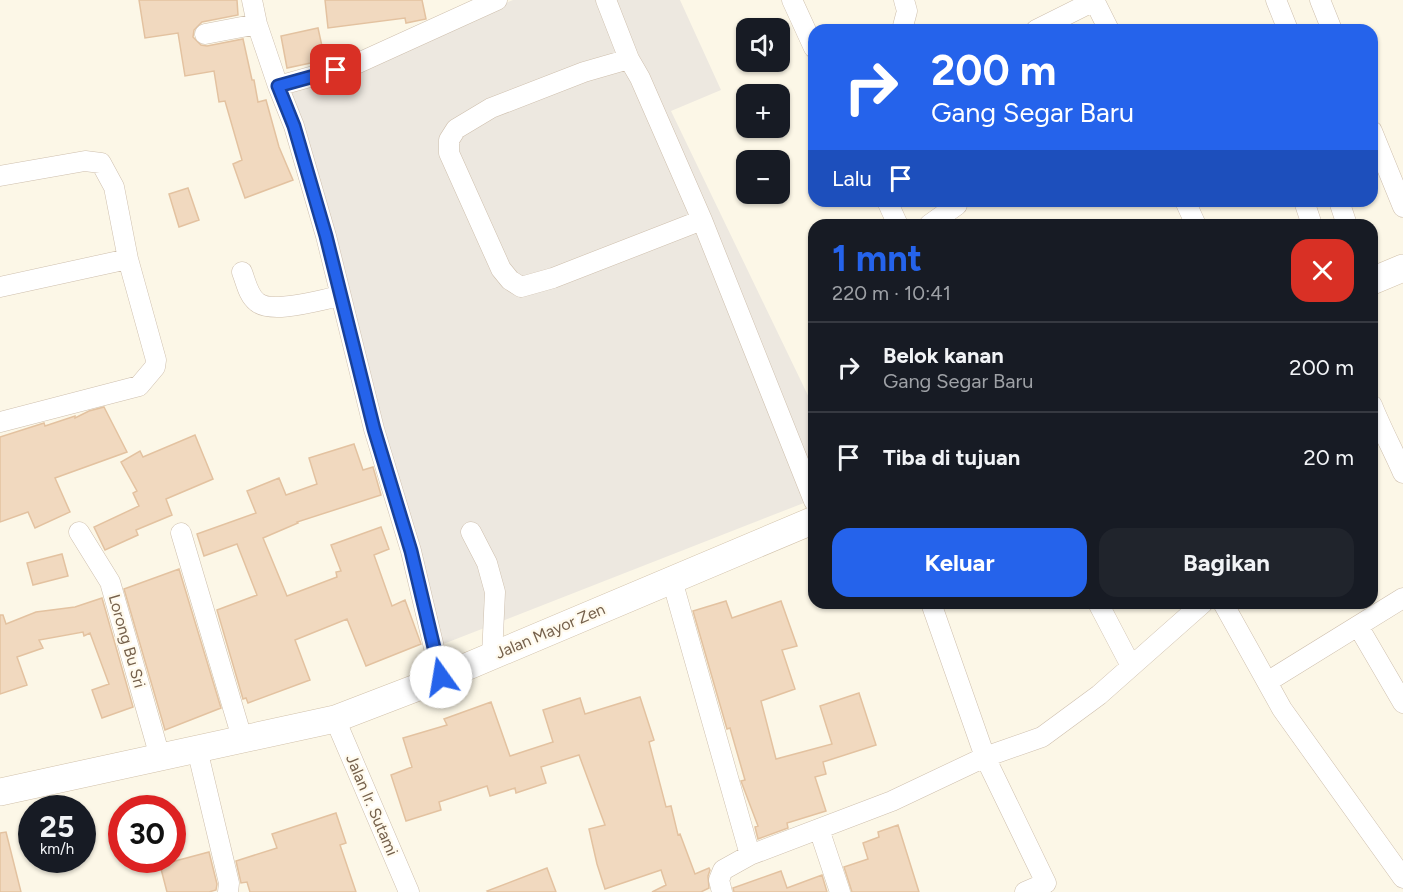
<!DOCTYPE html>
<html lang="id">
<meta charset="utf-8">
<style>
body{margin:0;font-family:Figtree,sans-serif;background:#20242c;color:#f1f3f6;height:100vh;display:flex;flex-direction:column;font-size:22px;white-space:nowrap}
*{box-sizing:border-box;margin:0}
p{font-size:20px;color:#9ea1a6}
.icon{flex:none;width:33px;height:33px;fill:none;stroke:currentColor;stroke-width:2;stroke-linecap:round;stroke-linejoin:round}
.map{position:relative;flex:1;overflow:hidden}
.drawer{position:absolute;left:808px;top:219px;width:570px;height:390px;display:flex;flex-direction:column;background:#171b24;border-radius:18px;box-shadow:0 2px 4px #0004}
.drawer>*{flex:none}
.banner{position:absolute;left:808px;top:24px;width:570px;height:183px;border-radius:18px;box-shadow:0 2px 4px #0004;background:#2563eb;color:#fff;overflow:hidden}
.fabs{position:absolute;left:736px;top:18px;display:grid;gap:12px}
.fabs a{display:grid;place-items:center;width:54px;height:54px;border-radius:12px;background:#171b24;box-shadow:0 2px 4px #0004;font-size:30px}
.speed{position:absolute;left:18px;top:795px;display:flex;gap:12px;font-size:30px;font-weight:700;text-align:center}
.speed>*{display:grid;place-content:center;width:78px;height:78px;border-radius:50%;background:#171b24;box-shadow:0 2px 4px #0004;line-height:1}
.speed small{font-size:15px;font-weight:400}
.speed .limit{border:9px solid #d22;background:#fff;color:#111}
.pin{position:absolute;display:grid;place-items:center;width:51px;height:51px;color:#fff;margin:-26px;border-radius:12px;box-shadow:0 3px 9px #0006}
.me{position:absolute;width:66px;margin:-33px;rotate:347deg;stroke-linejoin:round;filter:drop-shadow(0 0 4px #0008)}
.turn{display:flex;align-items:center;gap:21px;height:126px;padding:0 24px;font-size:27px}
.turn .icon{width:78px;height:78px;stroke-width:2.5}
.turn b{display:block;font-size:42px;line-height:51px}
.then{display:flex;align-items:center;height:57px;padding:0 24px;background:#0003;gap:12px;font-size:22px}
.round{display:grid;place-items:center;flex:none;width:63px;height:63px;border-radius:18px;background:#20242c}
.overview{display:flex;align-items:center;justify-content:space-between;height:102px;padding:0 24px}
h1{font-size:36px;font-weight:700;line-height:45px;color:#2563eb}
.primary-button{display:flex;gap:12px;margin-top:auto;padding:12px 24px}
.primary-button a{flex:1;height:69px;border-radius:18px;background:#2563eb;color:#fff;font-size:24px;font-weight:700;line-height:69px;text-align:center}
.primary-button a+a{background:#20242c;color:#f1f3f6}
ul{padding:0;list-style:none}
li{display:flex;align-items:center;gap:18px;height:90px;padding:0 24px;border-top:2px solid #363941}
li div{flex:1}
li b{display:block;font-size:22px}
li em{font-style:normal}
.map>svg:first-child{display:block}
.industrial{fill:#ede8e0}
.building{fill:#f1d9bf;stroke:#e3c2a0;stroke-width:1.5}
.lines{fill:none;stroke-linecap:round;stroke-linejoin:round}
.street-casing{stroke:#cebfad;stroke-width:21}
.secondary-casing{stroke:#d1c1aa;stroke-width:28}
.street{stroke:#fff;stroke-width:20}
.secondary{stroke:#fff;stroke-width:27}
.route-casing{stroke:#184099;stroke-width:15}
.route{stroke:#2563eb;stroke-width:10}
.labels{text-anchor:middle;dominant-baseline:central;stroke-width:4.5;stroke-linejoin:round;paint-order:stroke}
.street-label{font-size:16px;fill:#75604b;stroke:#fffaed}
</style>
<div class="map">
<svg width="1403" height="892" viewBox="0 0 1403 892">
<rect width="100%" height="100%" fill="#fcf7e7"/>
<path class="industrial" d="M513 0H680L721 90 671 111 814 408V463L807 467 814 499 433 648 289 88Z"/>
<path class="building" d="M139 0H237L238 15 202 22 194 30 193 37 201 45 207 46 243 39 252 80H254L258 102 266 100 279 147 293 180 245 198 233 164 242 160 225 101 219 102 214 71 185 76 178 33 145 38Z
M325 0H422L426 19 406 23 405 18 328 28Z
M318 28 325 60 287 68 281 36Z
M188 188 199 220 179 227 169 194Z
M104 407 127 452 55 478 70 512 35 528 28 512 0 522V437L44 423 45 426 75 416V418L89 411Z
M195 435 213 479 166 499 172 515 136 530 138 535 105 550 94 527 139 506 133 493 137 491 121 462 140 451 143 457Z
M354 444 363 470 373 467 381 495 297 522 298 523 263 538 287 596 337 577 336 572 341 571 331 545 381 527 389 549 374 555 392 606 405 600 421 644 366 666 347 619 295 640 310 680 248 703 246 698 243 699 217 610 257 595 237 544 204 556 197 534 256 513 247 491 279 478 286 495 317 484 309 458Z
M62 554 68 576 33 585 27 563Z
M179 569 221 708 165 730 124 589Z
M102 598 133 707 102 718 92 690 109 684 90 633 84 636 83 632 39 640 43 648 17 657 27 685 0 694V615H3L6 624 36 612 75 607Z
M726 601 732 618 781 601 797 646 782 650 795 689 761 701 776 759 832 744 820 706 859 693 876 745 823 762 826 774 815 777 826 811 787 823 788 828 758 839 755 827 758 826 741 781 745 780 730 728 727 729 693 611Z
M640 697 654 740 649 742 666 807 671 806 678 835 680 834 695 874 709 868 710 870 708 876 709 888 701 892H652L666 885 661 870 605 889 597 864 589 829 605 825 579 755 541 767 546 783 516 793 515 788 490 796 487 786 439 802 441 810 406 821 391 775 412 767 403 738 447 725 444 719 491 702 510 756 553 742 543 710 580 698 585 714Z
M336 813 346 843 340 845 356 892H250L247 882 241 883 236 861 277 848 272 834Z
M898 825 919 892H852L844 867 868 859 863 843 879 837 878 832Z
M6 832 21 892H0V833Z
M209 852 217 884 216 890 209 892H167L160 865Z
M547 868 556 892H488L487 891Z
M781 871 787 888 822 875 827 892H734L733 888Z"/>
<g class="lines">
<defs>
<path id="street" d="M252 0 257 24 278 86 294 126 326 236 374 429 411 551 441 677
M606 0 629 59 640 78 702 220 553 278 521 287 510 280 501 269 449 153V140L456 129 491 108 584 72 629 59
M792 0 814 48
M1094 0 1109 30
M1276 0 1288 30
M1320 0 1332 30
M902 30 907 11 904 0
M1036 30 1094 1
M205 34 257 24
M278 86 356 64 497 0
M1372 131 1403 207
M0 176 85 161 101 163 114 187 128 259 156 360 155 367 139 386 0 422
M887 201 898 225
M1185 201 1196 225
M1304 201 1312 225
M1339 201 1347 225
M702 220 814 501
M929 225 957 205
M242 272C246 282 248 295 257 302 272 315 322 299 341 296
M0 287 128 259
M1372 405C1381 428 1393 450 1403 473
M79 532 110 582 160 757
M471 532 487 563 495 592 492 656
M181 533 242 738
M672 580 750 855 723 870 719 880 722 892
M931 603 985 757 1046 883 1025 892
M1098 603 1131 666
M1223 603 1282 709 1403 878
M1358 626 1403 703
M1267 682 1403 598
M335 719 409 892
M197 749 229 883 228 892
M819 829 840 892
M750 855 892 801 985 757 1042 737 1099 695 1203 603"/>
<path id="secondary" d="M1372 281 1403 268
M0 792 335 719 421 686 814 520"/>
</defs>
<use href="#street" class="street-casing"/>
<use href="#secondary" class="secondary-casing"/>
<use href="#street" class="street"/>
<use href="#secondary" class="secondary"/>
</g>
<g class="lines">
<defs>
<path id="route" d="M336 70 278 86 294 126 326 236 374 429 411 551 441 677"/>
</defs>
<use href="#route" class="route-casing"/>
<use href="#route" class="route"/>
</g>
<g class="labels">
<g class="street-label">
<text transform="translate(550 631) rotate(-23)">Jalan Mayor Zen</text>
<text transform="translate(127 641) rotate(74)">Lorong Bu Sri</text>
<text transform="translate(372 805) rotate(67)">Jalan Ir. Sutami</text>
</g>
</g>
</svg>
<div class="fabs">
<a><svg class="icon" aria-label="sound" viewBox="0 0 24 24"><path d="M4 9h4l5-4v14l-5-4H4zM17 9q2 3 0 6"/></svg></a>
<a>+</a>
<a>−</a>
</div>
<div class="speed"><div>25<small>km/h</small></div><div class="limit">30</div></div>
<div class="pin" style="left:336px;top:70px;background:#d93025"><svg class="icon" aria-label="arrive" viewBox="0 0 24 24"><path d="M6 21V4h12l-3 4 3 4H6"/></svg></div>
<svg class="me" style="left:441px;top:677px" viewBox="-20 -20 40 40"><circle r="19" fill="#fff"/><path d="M0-13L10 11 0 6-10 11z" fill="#2563eb"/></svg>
<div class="banner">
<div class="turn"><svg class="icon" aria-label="right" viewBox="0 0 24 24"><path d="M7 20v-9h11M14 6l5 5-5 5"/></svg><div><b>200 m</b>Gang Segar Baru</div></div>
<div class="then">Lalu<svg class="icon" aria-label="arrive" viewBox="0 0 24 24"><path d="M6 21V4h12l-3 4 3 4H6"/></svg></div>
</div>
<section class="drawer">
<div class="overview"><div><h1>1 mnt</h1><p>220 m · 10:41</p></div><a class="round" style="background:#d93025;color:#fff"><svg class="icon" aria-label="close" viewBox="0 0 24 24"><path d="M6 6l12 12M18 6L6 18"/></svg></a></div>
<ul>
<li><svg class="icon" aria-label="right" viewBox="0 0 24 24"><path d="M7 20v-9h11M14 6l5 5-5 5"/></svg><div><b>Belok kanan</b><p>Gang Segar Baru</p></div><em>200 m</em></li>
<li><svg class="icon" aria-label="arrive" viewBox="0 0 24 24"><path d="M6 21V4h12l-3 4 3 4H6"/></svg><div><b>Tiba di tujuan</b></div><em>20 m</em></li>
</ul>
<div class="primary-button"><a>Keluar</a><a>Bagikan</a></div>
</section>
</div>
